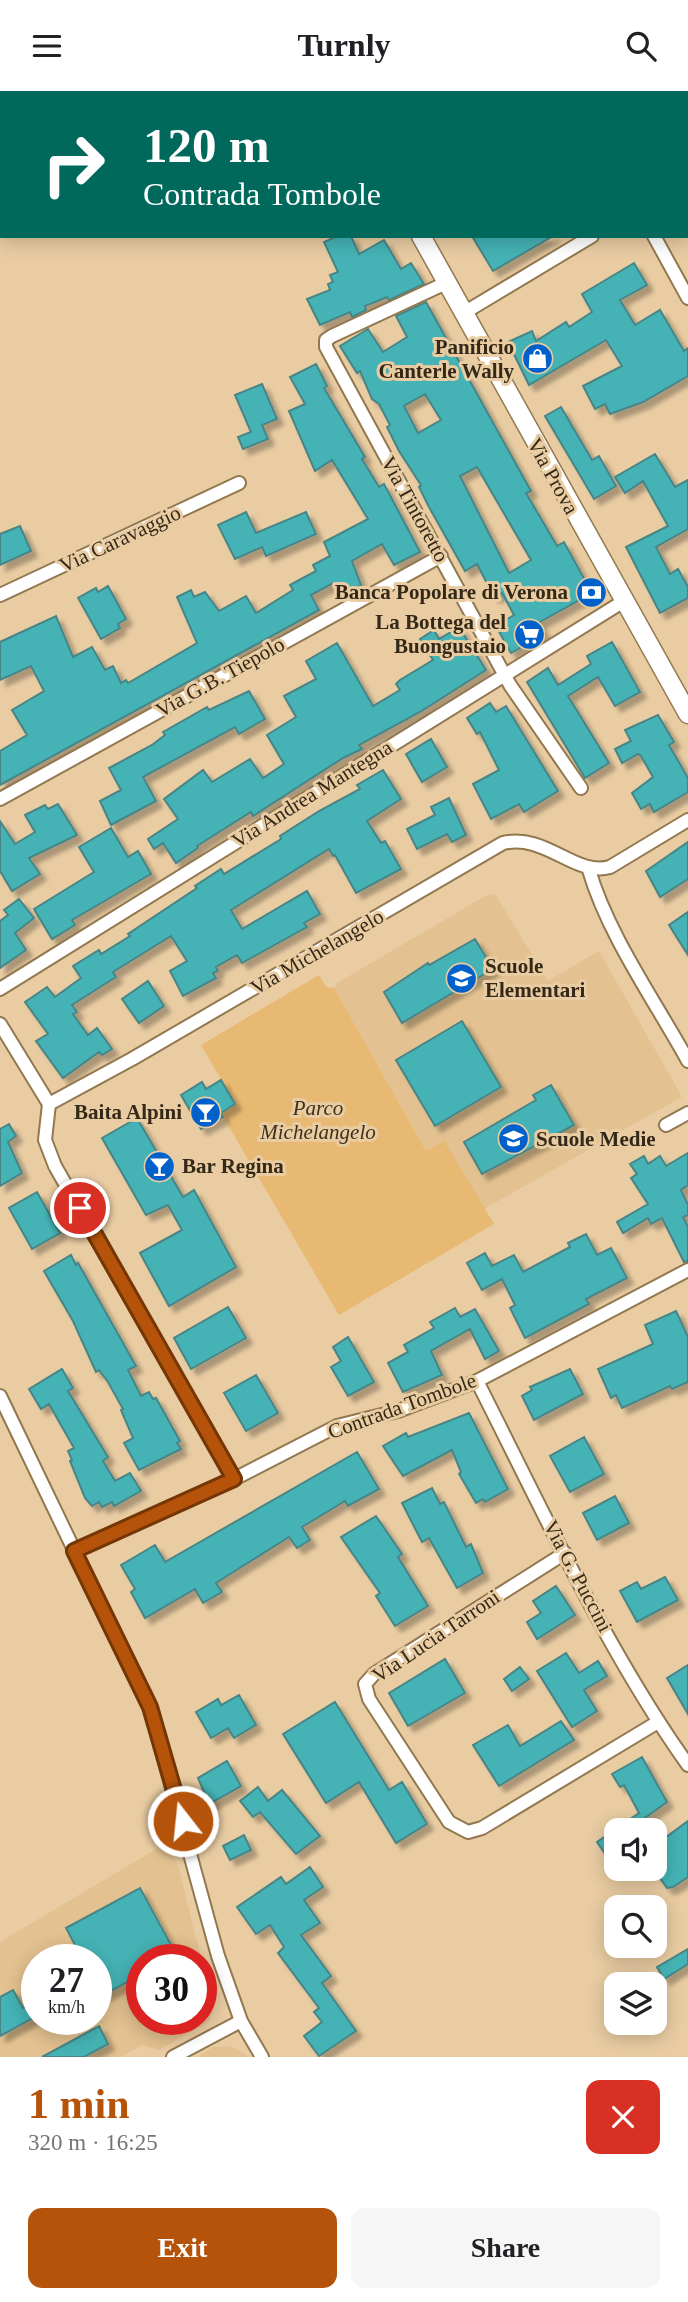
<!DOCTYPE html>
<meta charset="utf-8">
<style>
body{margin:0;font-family:"Times New Roman",serif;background:#f6f6f6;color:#202124;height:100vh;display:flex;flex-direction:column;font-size:26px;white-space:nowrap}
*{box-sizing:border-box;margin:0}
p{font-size:23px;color:#757577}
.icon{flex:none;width:38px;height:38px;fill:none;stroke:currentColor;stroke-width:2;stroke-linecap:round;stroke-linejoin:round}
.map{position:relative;height:1966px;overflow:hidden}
.panel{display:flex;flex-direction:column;background:#fff;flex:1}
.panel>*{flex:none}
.banner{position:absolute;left:0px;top:0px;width:690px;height:147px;box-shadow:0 4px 18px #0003;background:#00695c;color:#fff;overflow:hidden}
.controls{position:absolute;left:604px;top:1727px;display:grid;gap:14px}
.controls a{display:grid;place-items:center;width:63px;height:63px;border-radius:14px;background:#fff;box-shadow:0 4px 18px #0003;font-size:35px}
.speed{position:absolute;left:21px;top:1853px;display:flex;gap:14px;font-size:35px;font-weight:700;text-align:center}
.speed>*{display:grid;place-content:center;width:91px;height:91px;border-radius:50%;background:#fff;box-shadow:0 4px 18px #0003;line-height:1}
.speed small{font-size:18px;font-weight:400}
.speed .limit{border:10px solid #d22;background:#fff;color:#111}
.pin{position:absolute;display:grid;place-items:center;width:60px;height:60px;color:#fff;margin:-30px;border:4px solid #fff;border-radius:50%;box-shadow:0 2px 7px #0007}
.me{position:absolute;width:77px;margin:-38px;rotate:344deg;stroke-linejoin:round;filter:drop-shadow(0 0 5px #0008)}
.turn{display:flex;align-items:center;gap:24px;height:147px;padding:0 28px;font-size:32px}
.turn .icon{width:91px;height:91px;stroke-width:2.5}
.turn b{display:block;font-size:49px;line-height:60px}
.round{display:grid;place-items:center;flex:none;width:74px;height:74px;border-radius:14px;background:#f6f6f6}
.summary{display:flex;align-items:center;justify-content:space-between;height:119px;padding:0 28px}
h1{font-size:42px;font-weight:700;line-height:52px;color:#b45309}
.action{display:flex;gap:14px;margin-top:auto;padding:14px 28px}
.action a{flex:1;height:80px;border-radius:14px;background:#b45309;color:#fff;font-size:28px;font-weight:700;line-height:80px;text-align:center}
.action a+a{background:#f6f6f6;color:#202124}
header{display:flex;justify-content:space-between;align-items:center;height:91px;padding:0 28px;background:#fff;font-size:32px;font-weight:700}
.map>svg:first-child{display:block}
.built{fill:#e3c190;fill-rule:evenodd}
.green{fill:#e8b972}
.building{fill:#45b3b5;stroke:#468586;stroke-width:2;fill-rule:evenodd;filter:url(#shadow)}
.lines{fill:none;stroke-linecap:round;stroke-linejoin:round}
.minor-casing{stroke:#92774f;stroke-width:16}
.secondary-casing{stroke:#92774f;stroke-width:21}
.minor{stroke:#fff;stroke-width:12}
.secondary{stroke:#fff;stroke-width:18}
.route-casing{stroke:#753606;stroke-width:18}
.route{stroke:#b45309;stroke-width:12}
.labels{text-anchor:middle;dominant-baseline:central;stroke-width:6;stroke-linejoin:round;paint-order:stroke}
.poi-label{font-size:21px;font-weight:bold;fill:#342818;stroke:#e9cca2;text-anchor:end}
.street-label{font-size:21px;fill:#342818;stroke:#e9cca2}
.park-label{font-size:21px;font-style:italic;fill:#3e301c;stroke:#e9cca2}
</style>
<header><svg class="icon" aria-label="menu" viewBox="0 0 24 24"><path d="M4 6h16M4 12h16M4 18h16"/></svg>Turnly<svg class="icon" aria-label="search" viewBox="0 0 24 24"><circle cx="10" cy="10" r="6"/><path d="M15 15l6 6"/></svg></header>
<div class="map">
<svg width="688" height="1966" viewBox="0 0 688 1966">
<defs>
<filter id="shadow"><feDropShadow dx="6" dy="6" stdDeviation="2" flood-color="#0004"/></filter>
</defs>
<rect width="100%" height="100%" fill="#e9cca2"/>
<path class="built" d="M495 803 548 890 599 860 682 1006 482 1119 443 1051 426 1060 334 897 337 892 487 804Z
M168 1751 179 1778 199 1859 216 1906 209 1931 159 1959 143 1954 120 1966H0V1851ZM37 1869H96V1928H37ZM142 1869H201V1928H142Z
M231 1955 249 1966H197L213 1956Z"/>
<path class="green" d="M319 884 326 896 334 897 426 1060 444 1050 494 1133 339 1224 221 1022 235 1012 201 954Z"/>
<path class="building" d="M338 145H351L359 163 384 149 401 178 411 172 424 193 389 209 387 206 365 215 366 219 352 226 350 221 320 234 307 208 330 199 328 193 333 191 330 184 338 181 324 151Z
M472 145H553L493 180Z
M634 172 647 194 620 209 635 234 660 219 684 260 688 257V285L643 311 610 323 605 313 595 318 583 295 622 275 606 249 529 294 508 251 532 240 536 250 566 231 569 236 592 221 582 203Z
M426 211 531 400 526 402 557 455 564 451 592 502 538 532 545 543 511 562 496 535 514 524 502 502 494 506 477 473 465 480 429 416 419 396 421 394 399 360 387 336 390 334 379 313 372 308 360 280 357 282 340 255 368 238 383 261 407 246 396 225ZM425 303 441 329 418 342 404 315ZM477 376 531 469 509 482 460 385Z
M316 273 327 295 324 297 365 366 362 368 379 396 384 393 420 461 394 474 382 453 352 470 361 494 341 506 333 492 311 504 319 519 0 694V660L27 644 12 619 44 600 31 575 0 589V551L56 525 73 566 92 556 105 579 113 575 121 592 126 589 128 592 197 552 177 506 191 499 194 506 205 501 219 520 246 505 256 522 293 499 290 494 316 480 313 474 330 465 324 451 368 428 332 369 315 380 289 320 305 313 290 286Z
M262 293 277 328 262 334 268 348 243 358 238 346 251 341 235 304Z
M561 316 592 369 599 365 616 395 594 408 545 325Z
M655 363 675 396 688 389V438L656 456 670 483 678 478 688 496V507L660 522 626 456 668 435 643 390 625 402 615 386Z
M246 421 256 442 306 421 316 443 266 465 262 456 235 468 218 434Z
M20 435 31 460 0 474V443Z
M108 495 126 528 118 533 120 537 101 548 78 507 96 497 98 501Z
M459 536 486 579 420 621 359 654 362 658 343 667 253 725 251 721 197 755 198 757 176 772 163 752 154 758 148 748 178 728 164 708 203 679 212 691 250 668 263 687 284 673 267 644 296 626 284 605 316 588 306 570 337 552 373 615 400 599 396 593 400 589 433 569 420 548 434 539 439 548Z
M612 551 640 601 615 615 598 586 568 605 609 672 585 687 527 591 548 577 558 594 591 573 587 565Z
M249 600 265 628 239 643 235 636 143 686 156 710 111 734 100 710 121 699 109 677 152 654 165 644 163 641 207 616 209 619Z
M490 612 496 621 506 615 558 700 524 721 519 713 491 728 473 693 499 679 480 641 477 643 467 627Z
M658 624 674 651 669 654 688 687V701L654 721 650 713 641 718 632 702 653 686 641 665 638 663 622 672 615 658 631 650 625 639Z
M431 648 447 676 422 691 406 663Z
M383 679 401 708 367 730 381 752 385 750 401 778 356 802 335 764 333 765 329 758 231 819 242 838 307 800 320 823 304 832 307 836 242 872 237 864 216 876 218 880 213 882 216 887 183 905 170 880 187 870 171 845 113 881 116 886 72 914 77 921 73 923 88 944 97 937 112 958 102 964 99 961 63 987 36 950 48 943 25 911 47 896 55 906 81 887 73 875 99 859 101 863 130 845 128 843 197 797 195 795 221 778 224 783 281 748 280 745 319 720 360 698 357 694Z
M449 707 466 744 452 751 447 743 417 758 407 738 435 724 431 716Z
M58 713 77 744 29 767 40 783 12 800 0 780V730L15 753 35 741 25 724 45 714 48 718Z
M111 737 128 766 138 760 151 783 72 829 75 834 52 848 34 818 94 781 79 756Z
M688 751V788L660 806 646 780Z
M19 808 34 827 15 842 26 859 0 877V830L8 824 4 819Z
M688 821V864L669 834Z
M475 848 493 878 402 932 384 901 428 872 429 874Z
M148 890 164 915 139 932 122 908Z
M462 930 501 996 435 1035 396 969Z
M221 989 235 1013 221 1022 223 1026 201 1038 181 1004 202 991 206 998Z
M551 994 574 1034 482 1083 464 1051 536 1009 533 1004Z
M137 1027 183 1106 194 1099 236 1176 169 1215 140 1162 182 1139 168 1114 146 1124 102 1047Z
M9 1033 16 1045 8 1051 22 1082 0 1095V1038Z
M688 1062V1094L681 1099 688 1114V1124L683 1126 688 1136V1170L684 1171 662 1127 651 1133 648 1127 623 1142 617 1131 648 1113 631 1087 637 1083 630 1073 644 1065 648 1073 660 1065 666 1075Z
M37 1101 60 1142 32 1158 9 1117Z
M586 1143 597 1164 611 1157 627 1187 586 1208 589 1213 525 1247 510 1217 515 1214 502 1188 482 1199 467 1172 485 1162 492 1175 514 1164 523 1181 570 1156 568 1152Z
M71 1164 76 1174 78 1172 136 1275 128 1279 141 1305 149 1301 153 1308 156 1307 180 1350 177 1352 181 1358 139 1379 124 1352 133 1347 121 1319 123 1318 108 1291 99 1279 96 1281 73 1230 44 1180Z
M228 1216 246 1247 191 1278 174 1247Z
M455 1217 460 1226 475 1218 499 1260 485 1268 470 1238 431 1260 442 1284 403 1301 388 1272 408 1261 404 1254 434 1237 430 1231Z
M676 1220 688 1246V1291L672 1298 670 1295 622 1317 616 1304 611 1307 598 1278 653 1253 645 1234Z
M348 1246 374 1291 348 1305 331 1276 341 1270 333 1256Z
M62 1278 73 1297 68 1300 108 1366 103 1370 115 1390 130 1382 141 1400 114 1415 112 1411 102 1416 99 1411 92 1415 85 1407 70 1370 72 1369 68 1360 74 1357 49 1313 41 1318 29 1298Z
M570 1278 583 1303 534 1329 522 1305 532 1299 530 1296Z
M256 1284 278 1322 246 1340 224 1302Z
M469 1322 508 1398 485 1411 483 1408 476 1412 459 1383 461 1381 452 1359 403 1385 383 1355 406 1342 408 1346Z
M584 1346 604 1383 570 1401 550 1365Z
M357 1361 379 1398 348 1415 345 1410 302 1436 310 1449 297 1457 289 1446 216 1492 222 1501 203 1512 195 1498 145 1527 131 1501 135 1498 121 1474 155 1454 165 1471Z
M432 1397 440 1413 444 1411 466 1456 471 1453 483 1482 457 1497 429 1447 422 1451 402 1412Z
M615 1405 629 1432 597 1449 583 1422Z
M376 1425 402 1463 398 1466 428 1515 395 1535 376 1505 380 1502 341 1446Z
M665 1486 678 1509 637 1531 620 1500 637 1491 641 1498Z
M556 1495 575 1524 537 1548 527 1531 541 1522 533 1510Z
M566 1562 579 1582 598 1570 607 1585 584 1599 597 1620 572 1636 537 1580Z
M445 1568 465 1602 408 1635 389 1602Z
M688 1574V1623L667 1587Z
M520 1576 529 1588 512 1600 504 1588Z
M239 1604 256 1634 234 1647 228 1637 211 1647 196 1621 218 1608 221 1614Z
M335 1611 389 1699 402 1691 427 1733 396 1752 359 1691 326 1712 283 1643Z
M561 1630 574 1649 499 1695 473 1654 508 1634 520 1655Z
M642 1666 667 1711 645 1727 662 1749 688 1730V1786L673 1796 667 1797 654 1779V1740H616V1756L606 1764 597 1751 639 1722 624 1694 620 1696 612 1683Z
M227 1670 241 1695 209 1713 198 1687Z
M258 1696 268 1710 282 1699 320 1745 296 1763 260 1721 253 1726 240 1710Z
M244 1744 251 1759 230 1769 223 1755Z
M310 1776 323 1796 304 1809 320 1832 301 1844 331 1885 322 1892 356 1940 319 1965 304 1945 322 1931 314 1921 319 1917 278 1862 284 1856 270 1834 256 1843 237 1816 281 1786 286 1793Z
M140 1797 177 1865 169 1869H142V1883L102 1905 96 1894V1869H83L66 1837Z
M688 1858V1873L664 1888 657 1876Z
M13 1899 23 1917 37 1910V1925L0 1945V1906Z
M99 1935 108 1953 84 1966H42Z"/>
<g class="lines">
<defs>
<path id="minor" d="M0 69 2 68
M654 145 688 207
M446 192 332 245 326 249V256L510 594 581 697
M462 223 592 145
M0 504 239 392
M0 708 441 465
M589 779C608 844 655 910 688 970
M0 898 624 510
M0 933 49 1013 45 1049 55 1075 234 1388
M49 1013 132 968 503 752C546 742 575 786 610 776L688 729
M666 1034 688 1022
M477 1290C541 1416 606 1559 688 1674
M0 1305 150 1617 218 1865 241 1930 262 1966
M74 1460 234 1388 337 1335 398 1320 477 1290 688 1179
M565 1462 374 1583 365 1593 369 1608 449 1731 468 1741 482 1737 658 1631
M173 1966 241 1930"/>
<path id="secondary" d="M348 0 349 2
M421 145 688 623"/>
</defs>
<use href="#minor" class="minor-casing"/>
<use href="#secondary" class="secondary-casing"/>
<use href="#minor" class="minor"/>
<use href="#secondary" class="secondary"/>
</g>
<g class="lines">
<defs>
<path id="route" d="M80 1117 234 1388 74 1460 150 1616 183 1730"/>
</defs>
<use href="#route" class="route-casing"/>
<use href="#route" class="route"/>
</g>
<defs>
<symbol id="shop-disc" viewBox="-11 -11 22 22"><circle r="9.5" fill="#0061ca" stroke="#e9cca2"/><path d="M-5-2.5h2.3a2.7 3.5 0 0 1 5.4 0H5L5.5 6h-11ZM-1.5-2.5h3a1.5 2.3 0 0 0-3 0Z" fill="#fff"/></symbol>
<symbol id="bank-disc" viewBox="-11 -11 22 22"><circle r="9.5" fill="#0061ca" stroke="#e9cca2"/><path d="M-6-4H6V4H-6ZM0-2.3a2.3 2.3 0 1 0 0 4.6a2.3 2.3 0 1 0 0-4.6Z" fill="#fff"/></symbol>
<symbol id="supermarket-disc" viewBox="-11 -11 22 22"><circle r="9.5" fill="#0061ca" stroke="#e9cca2"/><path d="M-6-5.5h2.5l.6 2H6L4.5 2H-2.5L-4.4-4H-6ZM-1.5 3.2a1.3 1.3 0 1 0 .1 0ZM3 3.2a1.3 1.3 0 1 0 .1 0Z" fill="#fff"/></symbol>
<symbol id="school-disc" viewBox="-11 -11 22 22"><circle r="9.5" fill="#0061ca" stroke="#e9cca2"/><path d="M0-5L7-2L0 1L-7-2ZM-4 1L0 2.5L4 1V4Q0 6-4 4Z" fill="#fff"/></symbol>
<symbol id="bar-disc" viewBox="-11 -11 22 22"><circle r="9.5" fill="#0061ca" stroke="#e9cca2"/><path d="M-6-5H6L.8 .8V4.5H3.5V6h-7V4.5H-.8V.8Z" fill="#fff"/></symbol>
</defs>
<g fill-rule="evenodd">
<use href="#shop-disc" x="520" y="250" width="35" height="35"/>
<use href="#bank-disc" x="574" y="484" width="35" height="35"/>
<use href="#supermarket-disc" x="512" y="526" width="35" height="35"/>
<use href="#school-disc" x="444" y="870" width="35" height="35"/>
<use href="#bar-disc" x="188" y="1004" width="35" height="35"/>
<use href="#school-disc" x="496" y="1030" width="35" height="35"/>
<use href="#bar-disc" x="142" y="1058" width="35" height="35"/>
</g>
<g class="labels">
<g class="poi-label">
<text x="514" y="256">Panificio<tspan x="514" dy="24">Canterle Wally</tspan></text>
<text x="568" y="501">Banca Popolare di Verona</text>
<text x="506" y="531">La Bottega del<tspan x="506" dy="24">Buongustaio</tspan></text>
<text x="485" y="875" text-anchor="start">Scuole<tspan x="485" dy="24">Elementari</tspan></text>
<text x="182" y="1021">Baita Alpini</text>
<text x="536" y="1048" text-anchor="start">Scuole Medie</text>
<text x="182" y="1075" text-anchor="start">Bar Regina</text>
</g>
<g class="street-label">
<text transform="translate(553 385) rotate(61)">Via Prova</text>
<text transform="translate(415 418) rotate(61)">Via Tintoretto</text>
<text transform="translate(120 448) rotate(-25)">Via Caravaggio</text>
<text transform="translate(220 586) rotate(-29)">Via G.B. Tiepolo</text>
<text transform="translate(312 703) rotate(-32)">Via Andrea Mantegna</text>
<text transform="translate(317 861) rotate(-30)">Via Michelangelo</text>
<text transform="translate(402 1315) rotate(-20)">Contrada Tombole</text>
<text transform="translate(578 1485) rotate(62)">Via G. Puccini</text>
<text transform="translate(436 1545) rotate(-34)">Via Lucia Tarroni</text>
</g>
<g class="park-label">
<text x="318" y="1017">Parco<tspan x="318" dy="24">Michelangelo</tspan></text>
</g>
</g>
</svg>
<div class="controls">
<a><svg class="icon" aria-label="sound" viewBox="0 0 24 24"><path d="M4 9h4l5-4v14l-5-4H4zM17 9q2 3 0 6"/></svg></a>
<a><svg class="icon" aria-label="search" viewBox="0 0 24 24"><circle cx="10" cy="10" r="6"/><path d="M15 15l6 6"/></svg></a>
<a><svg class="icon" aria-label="layers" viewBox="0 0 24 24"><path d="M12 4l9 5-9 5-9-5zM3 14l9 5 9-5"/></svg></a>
</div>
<div class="speed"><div>27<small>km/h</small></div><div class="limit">30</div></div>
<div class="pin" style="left:80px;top:1117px;background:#d93025"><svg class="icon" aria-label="arrive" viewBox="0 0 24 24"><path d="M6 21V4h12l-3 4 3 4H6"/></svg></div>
<svg class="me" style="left:183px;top:1730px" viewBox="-20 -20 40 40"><circle r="17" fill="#b45309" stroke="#fff" stroke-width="3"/><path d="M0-11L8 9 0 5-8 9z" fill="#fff"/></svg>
<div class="banner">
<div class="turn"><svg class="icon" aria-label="right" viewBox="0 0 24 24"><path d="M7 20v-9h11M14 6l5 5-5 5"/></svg><div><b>120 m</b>Contrada Tombole</div></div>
</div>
</div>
<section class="panel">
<div class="summary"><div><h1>1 min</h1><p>320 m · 16:25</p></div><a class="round" style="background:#d93025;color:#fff"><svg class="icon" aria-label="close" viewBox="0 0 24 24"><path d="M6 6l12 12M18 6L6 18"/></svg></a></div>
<div class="action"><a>Exit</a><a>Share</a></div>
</section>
